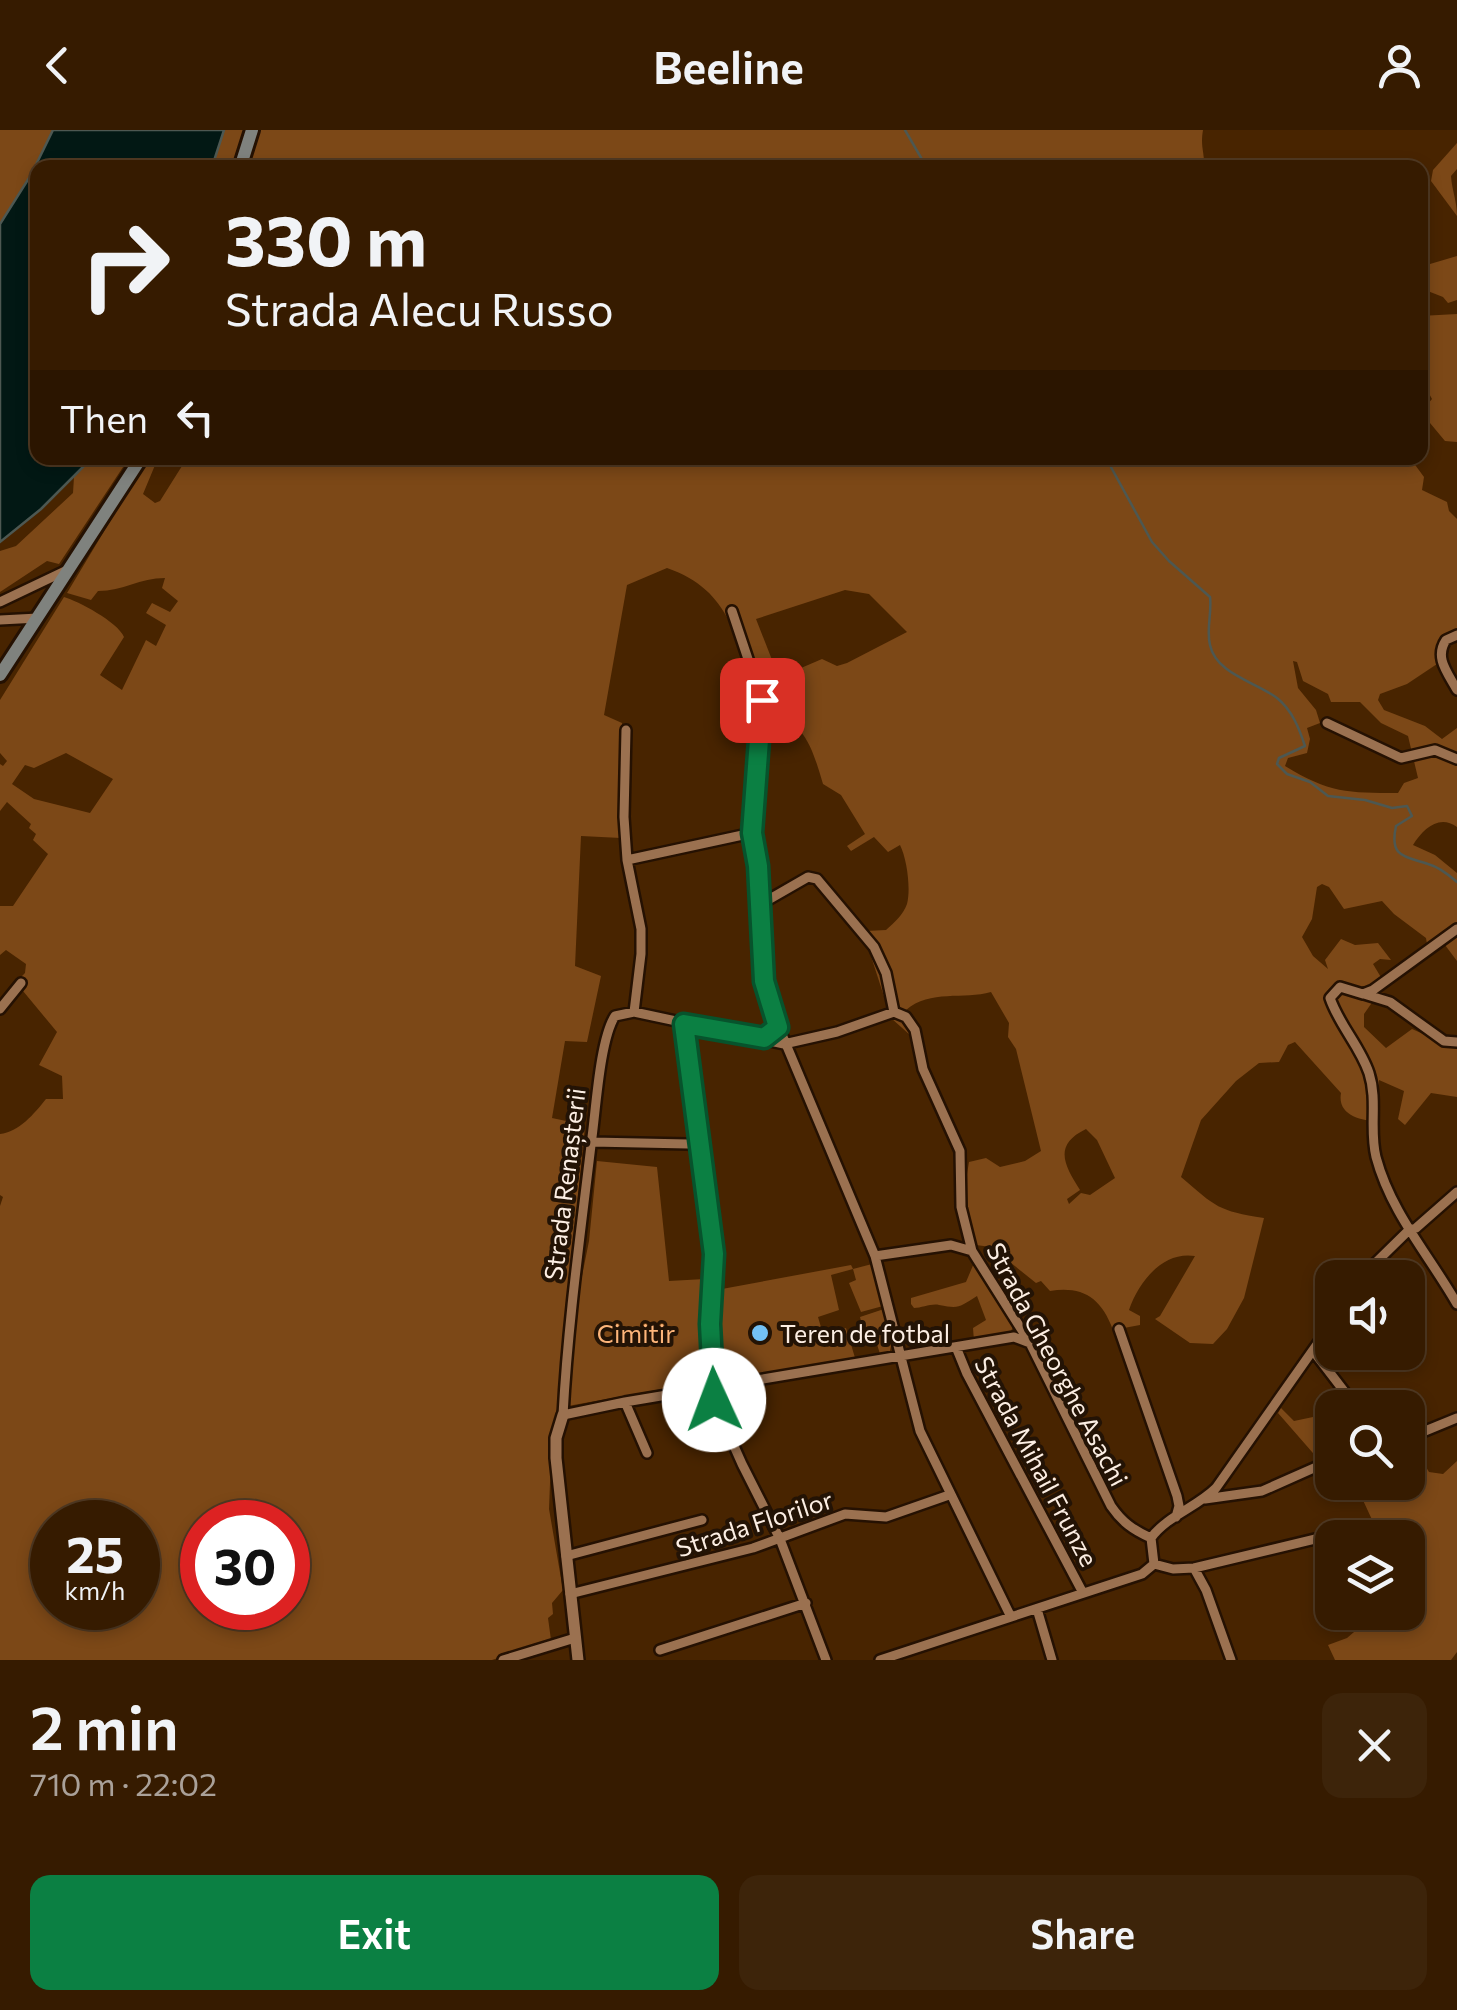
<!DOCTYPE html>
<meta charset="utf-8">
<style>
body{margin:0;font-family:Commissioner,sans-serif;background:#3d240a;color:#f1f3f6;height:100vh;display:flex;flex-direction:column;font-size:38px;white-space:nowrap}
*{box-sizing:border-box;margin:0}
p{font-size:32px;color:#aaa199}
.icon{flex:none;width:55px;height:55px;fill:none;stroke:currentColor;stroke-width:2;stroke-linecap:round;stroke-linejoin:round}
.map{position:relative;height:1530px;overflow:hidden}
.panel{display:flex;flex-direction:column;background:#361b00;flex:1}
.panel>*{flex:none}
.top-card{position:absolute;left:30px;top:30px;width:1398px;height:305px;border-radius:20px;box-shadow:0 5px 15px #0003,0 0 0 2px #503922;background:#361b00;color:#f1f3f6;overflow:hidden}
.controls{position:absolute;left:1315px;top:1130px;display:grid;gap:20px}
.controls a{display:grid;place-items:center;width:110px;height:110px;border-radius:20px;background:#361b00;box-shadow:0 5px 15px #0003,0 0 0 2px #503922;font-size:50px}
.speed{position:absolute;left:30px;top:1370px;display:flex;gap:20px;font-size:50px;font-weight:700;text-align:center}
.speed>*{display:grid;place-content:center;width:130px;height:130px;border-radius:50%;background:#361b00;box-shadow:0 5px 15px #0003,0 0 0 2px #503922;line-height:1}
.speed small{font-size:25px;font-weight:400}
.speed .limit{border:15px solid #d22;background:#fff;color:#111}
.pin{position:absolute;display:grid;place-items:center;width:85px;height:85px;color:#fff;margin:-42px;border-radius:20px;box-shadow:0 5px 15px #0006}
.me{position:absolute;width:110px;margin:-55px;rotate:358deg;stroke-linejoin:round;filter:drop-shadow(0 0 8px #0008)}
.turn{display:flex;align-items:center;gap:35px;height:210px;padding:0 30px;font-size:45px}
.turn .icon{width:130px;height:130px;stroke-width:2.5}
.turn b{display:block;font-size:70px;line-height:85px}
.then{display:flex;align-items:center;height:95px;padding:0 30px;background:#0003;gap:20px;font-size:38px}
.round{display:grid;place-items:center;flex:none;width:105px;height:105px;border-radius:20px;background:#3d240a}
.overview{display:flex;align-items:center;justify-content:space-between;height:170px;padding:0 30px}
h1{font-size:60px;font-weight:600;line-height:75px}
.action{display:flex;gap:20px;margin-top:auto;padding:20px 30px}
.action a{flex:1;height:115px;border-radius:20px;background:#0b8043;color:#fff;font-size:40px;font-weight:600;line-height:115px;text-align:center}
.action a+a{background:#3d240a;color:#f1f3f6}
header{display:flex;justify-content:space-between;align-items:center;height:130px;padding:0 30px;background:#361b00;font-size:45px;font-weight:600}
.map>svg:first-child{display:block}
.green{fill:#7c4817;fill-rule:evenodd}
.water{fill:#021814;stroke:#4d5852;stroke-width:2.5}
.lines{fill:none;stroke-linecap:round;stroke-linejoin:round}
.stream{stroke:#4d5852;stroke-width:2.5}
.minor-casing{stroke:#251102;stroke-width:14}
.tertiary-casing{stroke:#251102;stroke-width:16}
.secondary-casing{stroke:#251102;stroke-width:18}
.minor{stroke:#9b7150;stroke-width:9}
.tertiary{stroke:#9b7150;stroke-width:11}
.secondary{stroke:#7f827e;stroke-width:12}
.route-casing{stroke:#07532c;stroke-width:25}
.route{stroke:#0b8043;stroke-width:18}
.poi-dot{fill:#73c1f5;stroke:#231305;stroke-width:4}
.labels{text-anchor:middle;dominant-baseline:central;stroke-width:8;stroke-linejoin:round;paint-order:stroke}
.street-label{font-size:25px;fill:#fceee3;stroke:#231305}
.park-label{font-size:25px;fill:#fdb57a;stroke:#231305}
.poi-label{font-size:25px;fill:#fceee3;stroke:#231305;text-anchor:start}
</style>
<header><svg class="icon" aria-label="back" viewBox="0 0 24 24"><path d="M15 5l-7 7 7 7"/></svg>Beeline<svg class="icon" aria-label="person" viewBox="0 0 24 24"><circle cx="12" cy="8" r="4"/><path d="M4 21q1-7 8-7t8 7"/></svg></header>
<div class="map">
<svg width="1457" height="1530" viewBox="0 0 1457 1530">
<rect width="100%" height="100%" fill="#482400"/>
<path class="green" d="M0 0H53L31 45 0 94Z
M224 0H1203C1200 18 1205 22 1204 38H212Z
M1457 13V39L1451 46C1452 61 1457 71 1457 86L1431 51 1433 40Z
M1457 126V170L1448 173 1443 167 1420 158V145L1430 134Z
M1457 184V312L1445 311 1430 293 1426 276 1432 269 1426 258 1420 256V186Z
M92 328H129L59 434 47 431 0 462V421L16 416 73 363 74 347Z
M148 328H158L143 364 155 373 160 371 187 328 218 332 222 328H1351L1353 332 1410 328 1424 347 1422 360 1447 372 1449 381 1457 389V503L1452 501 1446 528 1407 554 1380 564 1378 570 1384 580 1425 596 1442 609 1457 598V697C1439 684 1423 699 1413 715L1435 725 1457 743V831L1445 815 1421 831 1413 825 1427 814 1426 808 1394 784 1382 771 1344 779 1329 757 1322 754 1317 757 1312 789 1302 807 1313 826 1328 839 1325 830 1341 809 1355 815 1378 813 1391 830 1380 829 1373 834 1385 854 1364 884V897L1386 918 1412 899 1457 919V967L1431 963 1405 995 1398 989 1404 961 1379 950 1378 991C1361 991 1337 985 1341 963L1295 912 1288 915 1279 932 1259 933 1236 951 1201 990 1181 1047C1216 1077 1218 1081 1264 1088L1244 1168 1227 1199 1213 1214 1190 1213 1155 1189 1160 1186 1195 1126C1163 1121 1139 1151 1129 1180L1140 1186V1195L1113 1200C1101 1167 1082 1156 1050 1161L1041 1151 1036 1153 991 1117 976 1115 963 1068 969 1032 986 1028 1000 1037 1025 1031 1041 1021 1016 919 1008 907 1009 893 991 862C964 870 930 859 906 880L920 900 910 905 891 888 868 817 859 806 866 801 886 800C894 793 903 785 907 774 911 759 907 729 900 715L888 722 874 707 851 721 847 716 865 704 841 665 823 654C813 621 806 590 766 582L764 587 755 588V572C738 513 732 460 667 438L627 455 604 585 622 593 621 708 581 706 575 836 601 846 587 912 565 911 552 988 585 995 550 1353 549 1379 563 1460 552 1473 553 1484 548 1488 551 1510 492 1530H0V1076L3 1067 0 1065V1004C19 1002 34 984 46 969H63L62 946 39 935 57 902 23 861 13 855 25 843 26 834 6 820 0 825V776H13L48 724 33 710 36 704 29 698 31 694 7 672 0 681V634L3 636 7 631 0 623V570L64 467C78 471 118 492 124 507L100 545 122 560 146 510 156 516 166 495 146 483 152 473 170 482 178 471 162 458 165 448C140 448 123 461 98 461L91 470 67 463ZM845 460 869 464 907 502 847 533 837 536 822 529 787 544 776 540 756 489ZM1293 531 1297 532 1303 551 1328 564 1331 572H1360L1381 593 1408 606 1418 648 1404 653 1398 663C1348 663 1329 663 1285 636L1288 628 1307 623 1310 609 1307 598 1320 593 1316 580 1298 558ZM66 623 113 649 90 683 34 669 12 654 25 635 34 638ZM1086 999 1097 1010 1115 1048 1090 1065 1081 1063 1069 1074 1067 1069 1080 1060C1064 1035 1053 1015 1086 999ZM52 1392H138V1478H52ZM202 1392H288V1478H202Z
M597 1031 657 1037 669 1151 705 1149 706 1251 568 1276 577 1171 589 1111Z
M974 1133 1013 1197 1009 1205 974 1211 973 1198 986 1190 977 1166C959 1177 960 1179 939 1175 932 1173 922 1178 914 1178L911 1174V1168L966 1152Z
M872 1134 883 1176 861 1182 849 1153 856 1150 853 1139 831 1145 839 1180 818 1187 823 1204 846 1198 856 1231 723 1248 715 1170 722 1159 851 1135 853 1139Z
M884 1179 892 1211 890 1221 880 1224 876 1211 867 1214 860 1187Z
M1281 1278 1294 1291 1332 1283V1326L1319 1330 1278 1283Z
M1413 1315 1429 1342 1443 1344 1457 1331V1522L1451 1530H1335L1328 1515 1347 1508 1374 1485 1383 1493 1396 1490 1408 1482V1408H1332L1314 1415 1312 1405 1365 1392 1374 1394 1355 1353H1375L1382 1360 1396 1353 1408 1352V1318Z"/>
<path class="water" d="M53 0H224L212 37 38 38V328H92L41 379 0 412V94L31 45Z"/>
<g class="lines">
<path class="stream" d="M905 0 927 38
M1106 328 1152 412 1169 431 1210 467C1212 483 1206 500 1210 515 1216 544 1256 552 1277 568 1292 580 1299 598 1305 616L1279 628 1277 634 1287 644 1310 652 1328 666 1365 670 1392 678 1407 676 1412 686 1396 696C1389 728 1405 726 1428 734 1439 737 1449 745 1457 752"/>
<defs>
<path id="minor" d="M0 472 65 441
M732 481 762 571 752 703 758 736 764 851 770 876 875 1126 920 1301 1011 1487
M0 490 38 488
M1457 505 1446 510C1434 528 1448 543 1457 560
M1327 593 1401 628 1435 620 1457 629
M626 600 624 687 627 730 641 799V824L634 882
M627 730 752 703
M761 774 808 747 817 749 874 817 886 843 894 882 906 887 915 900 923 939 960 1021 961 1077 972 1121 1030 1213 1111 1376C1122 1392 1133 1400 1151 1408
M1457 799 1373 860 1363 864 1340 857 1330 868C1339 895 1360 916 1369 943 1378 971 1369 999 1376 1027 1391 1083 1429 1125 1457 1174
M1364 864 1390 872 1444 911 1457 912
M0 879 21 853
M894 882 837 902 784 914 634 882 615 886C600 909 596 978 592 1007 581 1100 568 1192 563 1285L625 1272 1014 1207 1030 1213
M684 894 714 1124 710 1177 714 1271 742 1334 780 1409 826 1530
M592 1012 688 1014 699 1017
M875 1126 951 1115 972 1121
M1360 1148 1408 1101 1416 1098 1457 1062
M1119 1199 1177 1366 1179 1376 1176 1387
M956 1217 967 1244 1083 1463
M1314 1222 1357 1278
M625 1272 647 1323
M1408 1308 1457 1288
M1205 1369 1262 1361 1332 1330
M1151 1408C1167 1386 1197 1377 1216 1358L1332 1193
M1151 1408 1154 1434
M566 1426 702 1390
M1154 1434 1173 1439 1194 1438 1365 1397
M1194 1438 1206 1460 1231 1530
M570 1464 753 1418 845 1384 886 1387 949 1365
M1037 1479 1052 1530
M660 1520 806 1473
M503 1530 575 1508
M880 1530 1142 1444 1154 1434"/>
<path id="tertiary" d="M563 1285 556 1308V1328L578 1530"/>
<path id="secondary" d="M240 38 252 0
M0 545 141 328"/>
</defs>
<use href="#minor" class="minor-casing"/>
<use href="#tertiary" class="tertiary-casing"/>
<use href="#secondary" class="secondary-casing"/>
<use href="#minor" class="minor"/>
<use href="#tertiary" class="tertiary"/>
<use href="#secondary" class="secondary"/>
</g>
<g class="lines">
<defs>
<path id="route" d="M714 1270 710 1194 714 1124 684 894 764 908 778 897 764 851 758 736 752 703 762 570"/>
</defs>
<use href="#route" class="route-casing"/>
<use href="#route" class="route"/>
</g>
<circle class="poi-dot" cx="760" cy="1203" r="10"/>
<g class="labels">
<g class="street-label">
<text transform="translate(564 1054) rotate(-83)">Strada Renașterii</text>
<text transform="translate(1058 1234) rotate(62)">Strada Gheorghe Asachi</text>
<text transform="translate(1037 1331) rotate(62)">Strada Mihail Frunze</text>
<text transform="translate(754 1393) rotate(-18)">Strada Florilor</text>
</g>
<g class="park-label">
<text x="636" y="1203">Cimitir</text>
</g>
<g class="poi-label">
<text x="780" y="1203">Teren de fotbal</text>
</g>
</g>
</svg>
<div class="controls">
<a><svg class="icon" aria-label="sound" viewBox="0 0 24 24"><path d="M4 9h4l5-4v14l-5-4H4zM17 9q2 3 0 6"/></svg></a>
<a><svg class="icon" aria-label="search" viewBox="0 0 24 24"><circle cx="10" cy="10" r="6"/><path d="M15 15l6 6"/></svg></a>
<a><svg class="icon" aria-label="layers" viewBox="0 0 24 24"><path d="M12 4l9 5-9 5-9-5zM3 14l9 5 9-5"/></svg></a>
</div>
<div class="speed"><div>25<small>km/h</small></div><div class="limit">30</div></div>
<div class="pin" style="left:762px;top:570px;background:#d93025"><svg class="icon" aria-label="arrive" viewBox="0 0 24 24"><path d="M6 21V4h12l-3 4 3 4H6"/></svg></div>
<svg class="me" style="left:714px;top:1270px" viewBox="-20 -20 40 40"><circle r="19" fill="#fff"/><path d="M0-13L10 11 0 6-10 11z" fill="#0b8043"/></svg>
<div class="top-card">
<div class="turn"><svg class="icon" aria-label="right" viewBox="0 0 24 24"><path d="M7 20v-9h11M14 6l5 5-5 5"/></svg><div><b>330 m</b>Strada Alecu Russo</div></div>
<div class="then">Then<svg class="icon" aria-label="left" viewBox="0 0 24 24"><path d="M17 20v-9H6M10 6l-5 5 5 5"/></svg></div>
</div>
</div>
<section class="panel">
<div class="overview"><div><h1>2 min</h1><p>710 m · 22:02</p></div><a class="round"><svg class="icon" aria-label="close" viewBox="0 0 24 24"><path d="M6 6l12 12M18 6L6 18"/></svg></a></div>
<div class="action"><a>Exit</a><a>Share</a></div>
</section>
